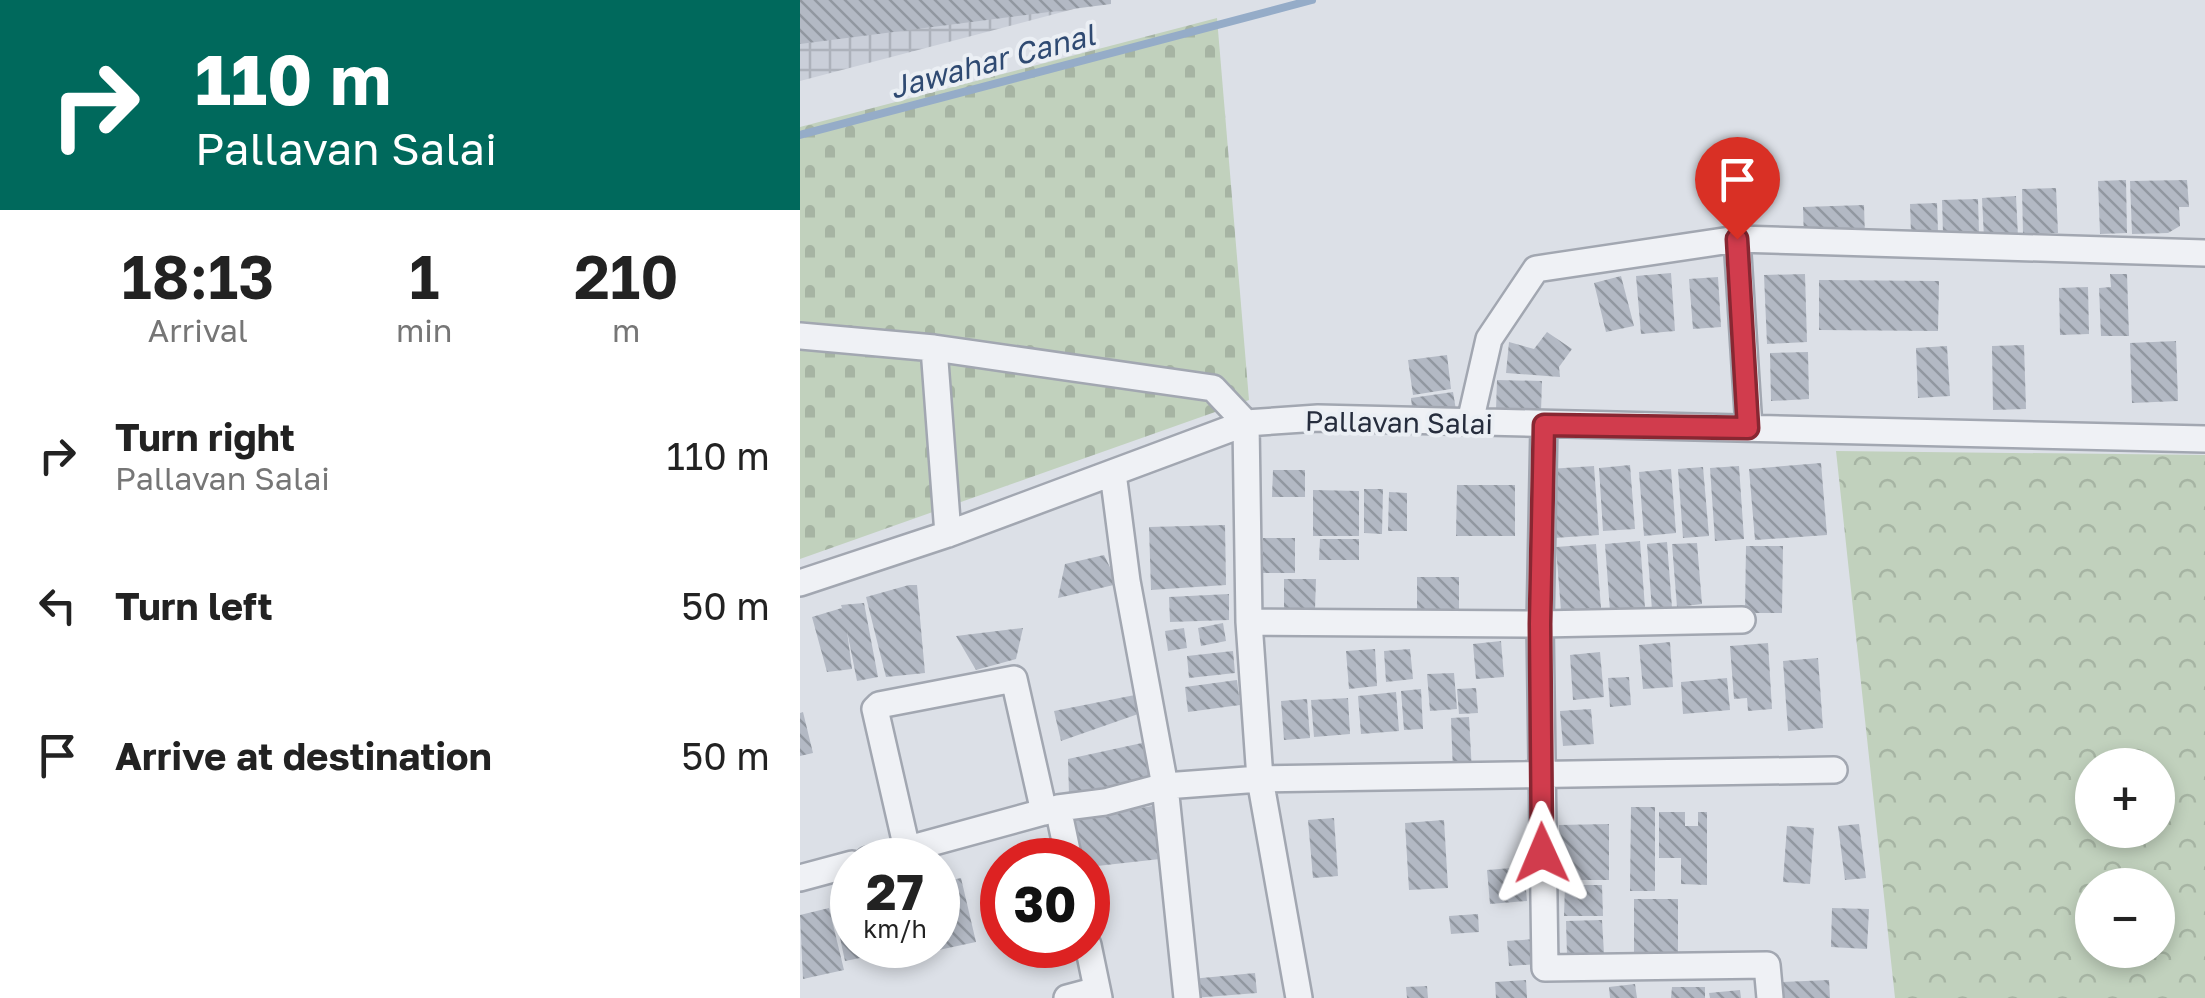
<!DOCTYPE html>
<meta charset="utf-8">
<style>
body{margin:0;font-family:"Golos Text",sans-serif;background:#f6f6f6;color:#222;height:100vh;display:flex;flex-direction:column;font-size:38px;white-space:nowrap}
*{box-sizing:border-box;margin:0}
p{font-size:32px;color:#767676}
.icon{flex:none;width:55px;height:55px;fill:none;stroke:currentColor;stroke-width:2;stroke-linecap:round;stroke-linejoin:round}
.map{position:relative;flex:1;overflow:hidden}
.sheet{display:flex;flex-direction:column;background:#fff;width:800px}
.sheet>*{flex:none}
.banner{background:#00695c;color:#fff;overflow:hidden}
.buttons{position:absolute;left:1275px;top:748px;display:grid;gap:20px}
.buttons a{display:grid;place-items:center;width:100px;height:100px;border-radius:50%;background:#fff;box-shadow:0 5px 15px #0003;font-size:50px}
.speed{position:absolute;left:30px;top:838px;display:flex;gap:20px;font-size:50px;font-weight:700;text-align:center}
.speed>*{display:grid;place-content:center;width:130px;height:130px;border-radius:50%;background:#fff;box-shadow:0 5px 15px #0003;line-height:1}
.speed small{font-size:25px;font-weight:400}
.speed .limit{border:15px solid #d22;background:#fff;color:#111}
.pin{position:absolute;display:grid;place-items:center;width:85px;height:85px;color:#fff;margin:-102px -42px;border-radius:50% 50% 50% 0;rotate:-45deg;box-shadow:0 0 10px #0007}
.pin .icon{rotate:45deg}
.me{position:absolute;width:110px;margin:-55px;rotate:359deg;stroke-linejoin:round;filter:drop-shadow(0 0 8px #0008)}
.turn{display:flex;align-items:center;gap:35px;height:210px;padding:0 30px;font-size:45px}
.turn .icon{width:130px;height:130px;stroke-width:2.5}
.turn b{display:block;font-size:70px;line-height:85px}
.eta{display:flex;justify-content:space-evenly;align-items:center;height:170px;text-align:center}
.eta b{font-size:60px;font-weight:600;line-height:70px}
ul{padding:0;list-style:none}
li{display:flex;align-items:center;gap:30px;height:150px;padding:0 30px}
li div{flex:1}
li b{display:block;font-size:38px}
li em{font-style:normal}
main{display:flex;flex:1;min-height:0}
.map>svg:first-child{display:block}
.industrial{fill:url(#industrial-grid)}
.forest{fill:url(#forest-crowns);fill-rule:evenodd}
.cemetery{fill:url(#cemetery-stones)}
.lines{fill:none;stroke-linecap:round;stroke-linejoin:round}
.stream{stroke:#95acc8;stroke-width:8}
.building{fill:url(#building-back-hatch)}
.minor-casing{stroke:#a2a7b1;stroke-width:30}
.minor{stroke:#eff1f5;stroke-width:25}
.route-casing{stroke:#882732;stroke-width:25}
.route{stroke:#d13c4d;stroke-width:18}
.labels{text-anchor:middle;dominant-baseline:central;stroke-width:8;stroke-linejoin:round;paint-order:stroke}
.street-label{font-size:28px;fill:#262d3d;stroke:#ebeff4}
.water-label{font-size:30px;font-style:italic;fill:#2f4a72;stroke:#ebeff4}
</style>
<main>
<section class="sheet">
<div class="banner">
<div class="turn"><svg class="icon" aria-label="right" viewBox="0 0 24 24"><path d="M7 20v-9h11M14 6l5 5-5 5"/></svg><div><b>110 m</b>Pallavan Salai</div></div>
</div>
<div class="eta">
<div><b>18:13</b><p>Arrival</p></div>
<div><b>1</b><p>min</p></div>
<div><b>210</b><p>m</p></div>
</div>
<ul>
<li><svg class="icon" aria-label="right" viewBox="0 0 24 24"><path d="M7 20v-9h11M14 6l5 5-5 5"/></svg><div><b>Turn right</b><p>Pallavan Salai</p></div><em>110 m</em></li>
<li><svg class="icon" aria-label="left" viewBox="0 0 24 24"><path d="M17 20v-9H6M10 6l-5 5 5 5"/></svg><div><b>Turn left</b></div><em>50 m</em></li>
<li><svg class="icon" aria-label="arrive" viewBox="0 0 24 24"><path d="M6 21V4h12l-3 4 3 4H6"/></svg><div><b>Arrive at destination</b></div><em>50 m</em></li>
</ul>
</section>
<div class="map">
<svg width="1405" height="998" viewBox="0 0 1405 998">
<defs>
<pattern id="industrial-grid" width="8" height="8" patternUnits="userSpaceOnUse" patternTransform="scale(2.5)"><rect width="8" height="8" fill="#cacfd9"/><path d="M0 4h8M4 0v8" fill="none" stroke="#adb2bb"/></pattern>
<pattern id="forest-crowns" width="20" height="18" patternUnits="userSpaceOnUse" patternTransform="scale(2.5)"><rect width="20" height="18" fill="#c1d1bd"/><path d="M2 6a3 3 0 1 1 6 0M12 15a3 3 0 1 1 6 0" fill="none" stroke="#a6b4a3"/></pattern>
<pattern id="cemetery-stones" width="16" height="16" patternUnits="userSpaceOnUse" patternTransform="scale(2.5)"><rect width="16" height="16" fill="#c1d1bd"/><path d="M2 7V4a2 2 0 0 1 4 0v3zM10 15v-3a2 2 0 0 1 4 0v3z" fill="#a6b4a3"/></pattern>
<pattern id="building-back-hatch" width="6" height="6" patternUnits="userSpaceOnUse" patternTransform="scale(2.5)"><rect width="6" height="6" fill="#b3b9c4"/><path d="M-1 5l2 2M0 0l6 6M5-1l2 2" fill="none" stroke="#9197a0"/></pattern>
</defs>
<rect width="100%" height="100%" fill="#dce0e7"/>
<path class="industrial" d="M0 0H308L0 81Z"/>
<path class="forest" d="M1036 451 1405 455V998H1095ZM1292 765H1358V830H1292ZM1292 885H1358V950H1292Z"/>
<path class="cemetery" d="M417 18 449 400 0 559V127Z"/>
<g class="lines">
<path class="stream" d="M0 135 512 0"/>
</g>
<path class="building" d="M0 0H311V4L0 44Z
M1326 180 1327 233 1300 234 1298 181Z
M1387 180 1389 207H1379L1380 226 1368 233 1332 234 1330 181Z
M1256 188 1258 233 1223 234 1222 189Z
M1216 196 1218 237 1184 238 1182 198Z
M1178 199 1179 233 1143 234 1142 200Z
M1137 203 1138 232 1111 233 1110 204Z
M1064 205 1065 238 1004 240 1003 207Z
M871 273 875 331 841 334 836 276Z
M1005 274 1007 342 967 344 964 275Z
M1310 274H1327L1329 336H1301L1299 288 1311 287Z
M821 276 834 326 806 332 794 283Z
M918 277 921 327 893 329 889 279Z
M1019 280 1139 281 1138 331 1019 330Z
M1288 287 1289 334 1260 335 1259 288Z
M747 332 772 349 759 367 760 377 706 373 709 342 734 349Z
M1376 341 1378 401 1332 403 1330 343Z
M1224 345 1226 409 1193 410 1192 346Z
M1147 346 1150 396 1118 398 1116 348Z
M1008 352 1009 399 971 401 970 353Z
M647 355 651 389 613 395 608 360Z
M697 380 742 381 741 412 696 410Z
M653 392 656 410 613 416 611 398Z
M1021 463 1027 535 955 540 949 469Z
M830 465 835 529 803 531 799 468Z
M794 466 799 535 754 538 749 469Z
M939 466 944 539 915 541 910 468Z
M903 467 909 536 883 538 878 469Z
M871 469 876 533 844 536 839 472Z
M473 470H505V497H472Z
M657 485H715V536H656Z
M564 489H583L582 534 564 533Z
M513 490 559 491V536H513Z
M589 492 607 493V531H588Z
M425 525 426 585 351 590 349 527Z
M463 538H495V573H463Z
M520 539H559V560H519Z
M840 541 845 608 810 611 805 544Z
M867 542 872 608 852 610 847 544Z
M897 543 902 604 877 607 872 544Z
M796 544 801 608 761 611 756 547Z
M946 546H983L982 613H945Z
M304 555 318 584 258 598 265 564Z
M617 577H659V609H617Z
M484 579H516L515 609 484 608Z
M109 585H117L125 673 86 677 66 597Z
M429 594V620L370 622 369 597Z
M64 603 78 677 57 681 47 631 52 669 27 672 12 617 42 608 41 605Z
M423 623 426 641 401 646 398 628Z
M223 628 216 659 176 670 156 636Z
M384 628 387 648 368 651 365 631Z
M701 641 704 677 676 679 673 644Z
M870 642 873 687 843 689 839 645Z
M968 643 972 709 948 711 947 698 934 699 930 646Z
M575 649 577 686 549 689 546 651Z
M610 649 613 679 586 682 584 651Z
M433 651 435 673 389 678 387 656Z
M800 652 804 697 773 700 770 655Z
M1018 658 1023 728 988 731 983 661Z
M654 673 657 709 630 711 627 674Z
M829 677 831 705 810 707 808 678Z
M927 678 930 710 883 714 881 682Z
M437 680 440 705 388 712 385 687Z
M676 688 678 713 659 714 657 689Z
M621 689 623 729 604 730 601 691Z
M596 692 599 731 561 734 558 696Z
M340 694 341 713 261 741 254 711Z
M548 698 550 734 514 737 511 700Z
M507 699 510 738 484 740 481 701Z
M791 709 794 744 763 746 760 711Z
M3 712 13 753 0 756V713Z
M669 717 672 772 653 773 651 718Z
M342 743 351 778 269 794 268 759Z
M352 806 360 859 288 867V860H275L270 819Z
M831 807H855V891H830Z
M859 812H885V826H898V812H907V885L881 884V858H859Z
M534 818 538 876 513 878 508 820Z
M644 820 648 888 609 890 605 823Z
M809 824V880H760L759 825Z
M1059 824 1066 878 1045 880 1038 826Z
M987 826 1014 828 1010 884 983 882Z
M724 867 727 901 690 904 687 870Z
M161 878 176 942 134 951 133 945H138V883Z
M765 885H802L803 916H764Z
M834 899H878V954L834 955Z
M52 906V945H62L65 957 45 961 34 910Z
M29 908 44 970 3 979 0 915Z
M1032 908 1069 909 1067 949 1031 947Z
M678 914 679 932 651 934 649 916Z
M802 920 804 954 767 955 766 921Z
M737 939 739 964 709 966 707 941Z
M81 945H126L129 957 86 967Z
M455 973 457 993 393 998 391 979Z
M726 980 727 998H696L695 982Z
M1029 980 1030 998H982V982Z
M835 984 837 998H810L809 987Z
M627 986 628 998H607L606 987Z
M872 987H905V998H871Z
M940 990 941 998H910L909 993Z"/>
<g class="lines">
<defs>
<path id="minor" d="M937 239 949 428
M0 336 134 348 413 388 446 423 449 622 460 779 499 998
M134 348 148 534
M670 422 689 339 736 269 937 239 1405 253
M744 425 740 624 745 968 967 965 970 998
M313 473 327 581 365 786 387 998
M0 583 148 534 446 423 518 418 1405 439
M449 622 740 624 942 620
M258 808 269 860
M107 849 75 709 79 705 214 679 244 812
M68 860 258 808 305 802 365 786 460 779 1034 770
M0 878 52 864
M288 945 299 998
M267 998 297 990"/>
</defs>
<use href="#minor" class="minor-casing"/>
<use href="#minor" class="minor"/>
</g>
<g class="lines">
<defs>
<path id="route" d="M742 853 740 624 744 425 948 428 937 239"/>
</defs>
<use href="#route" class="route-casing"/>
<use href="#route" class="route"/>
</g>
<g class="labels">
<g class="street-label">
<text transform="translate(599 422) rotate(1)">Pallavan Salai</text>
</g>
<g class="water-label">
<text transform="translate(192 61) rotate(-15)">Jawahar Canal</text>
</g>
</g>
</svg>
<div class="buttons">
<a>+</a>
<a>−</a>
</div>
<div class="speed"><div>27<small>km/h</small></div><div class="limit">30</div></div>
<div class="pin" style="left:937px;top:239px;background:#d93025"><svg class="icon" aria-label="arrive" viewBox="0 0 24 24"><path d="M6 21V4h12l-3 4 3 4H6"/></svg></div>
<svg class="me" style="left:742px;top:853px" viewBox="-20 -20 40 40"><path d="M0-17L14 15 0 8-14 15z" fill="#d13c4d" stroke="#fff" stroke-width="4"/></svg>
</div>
</main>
